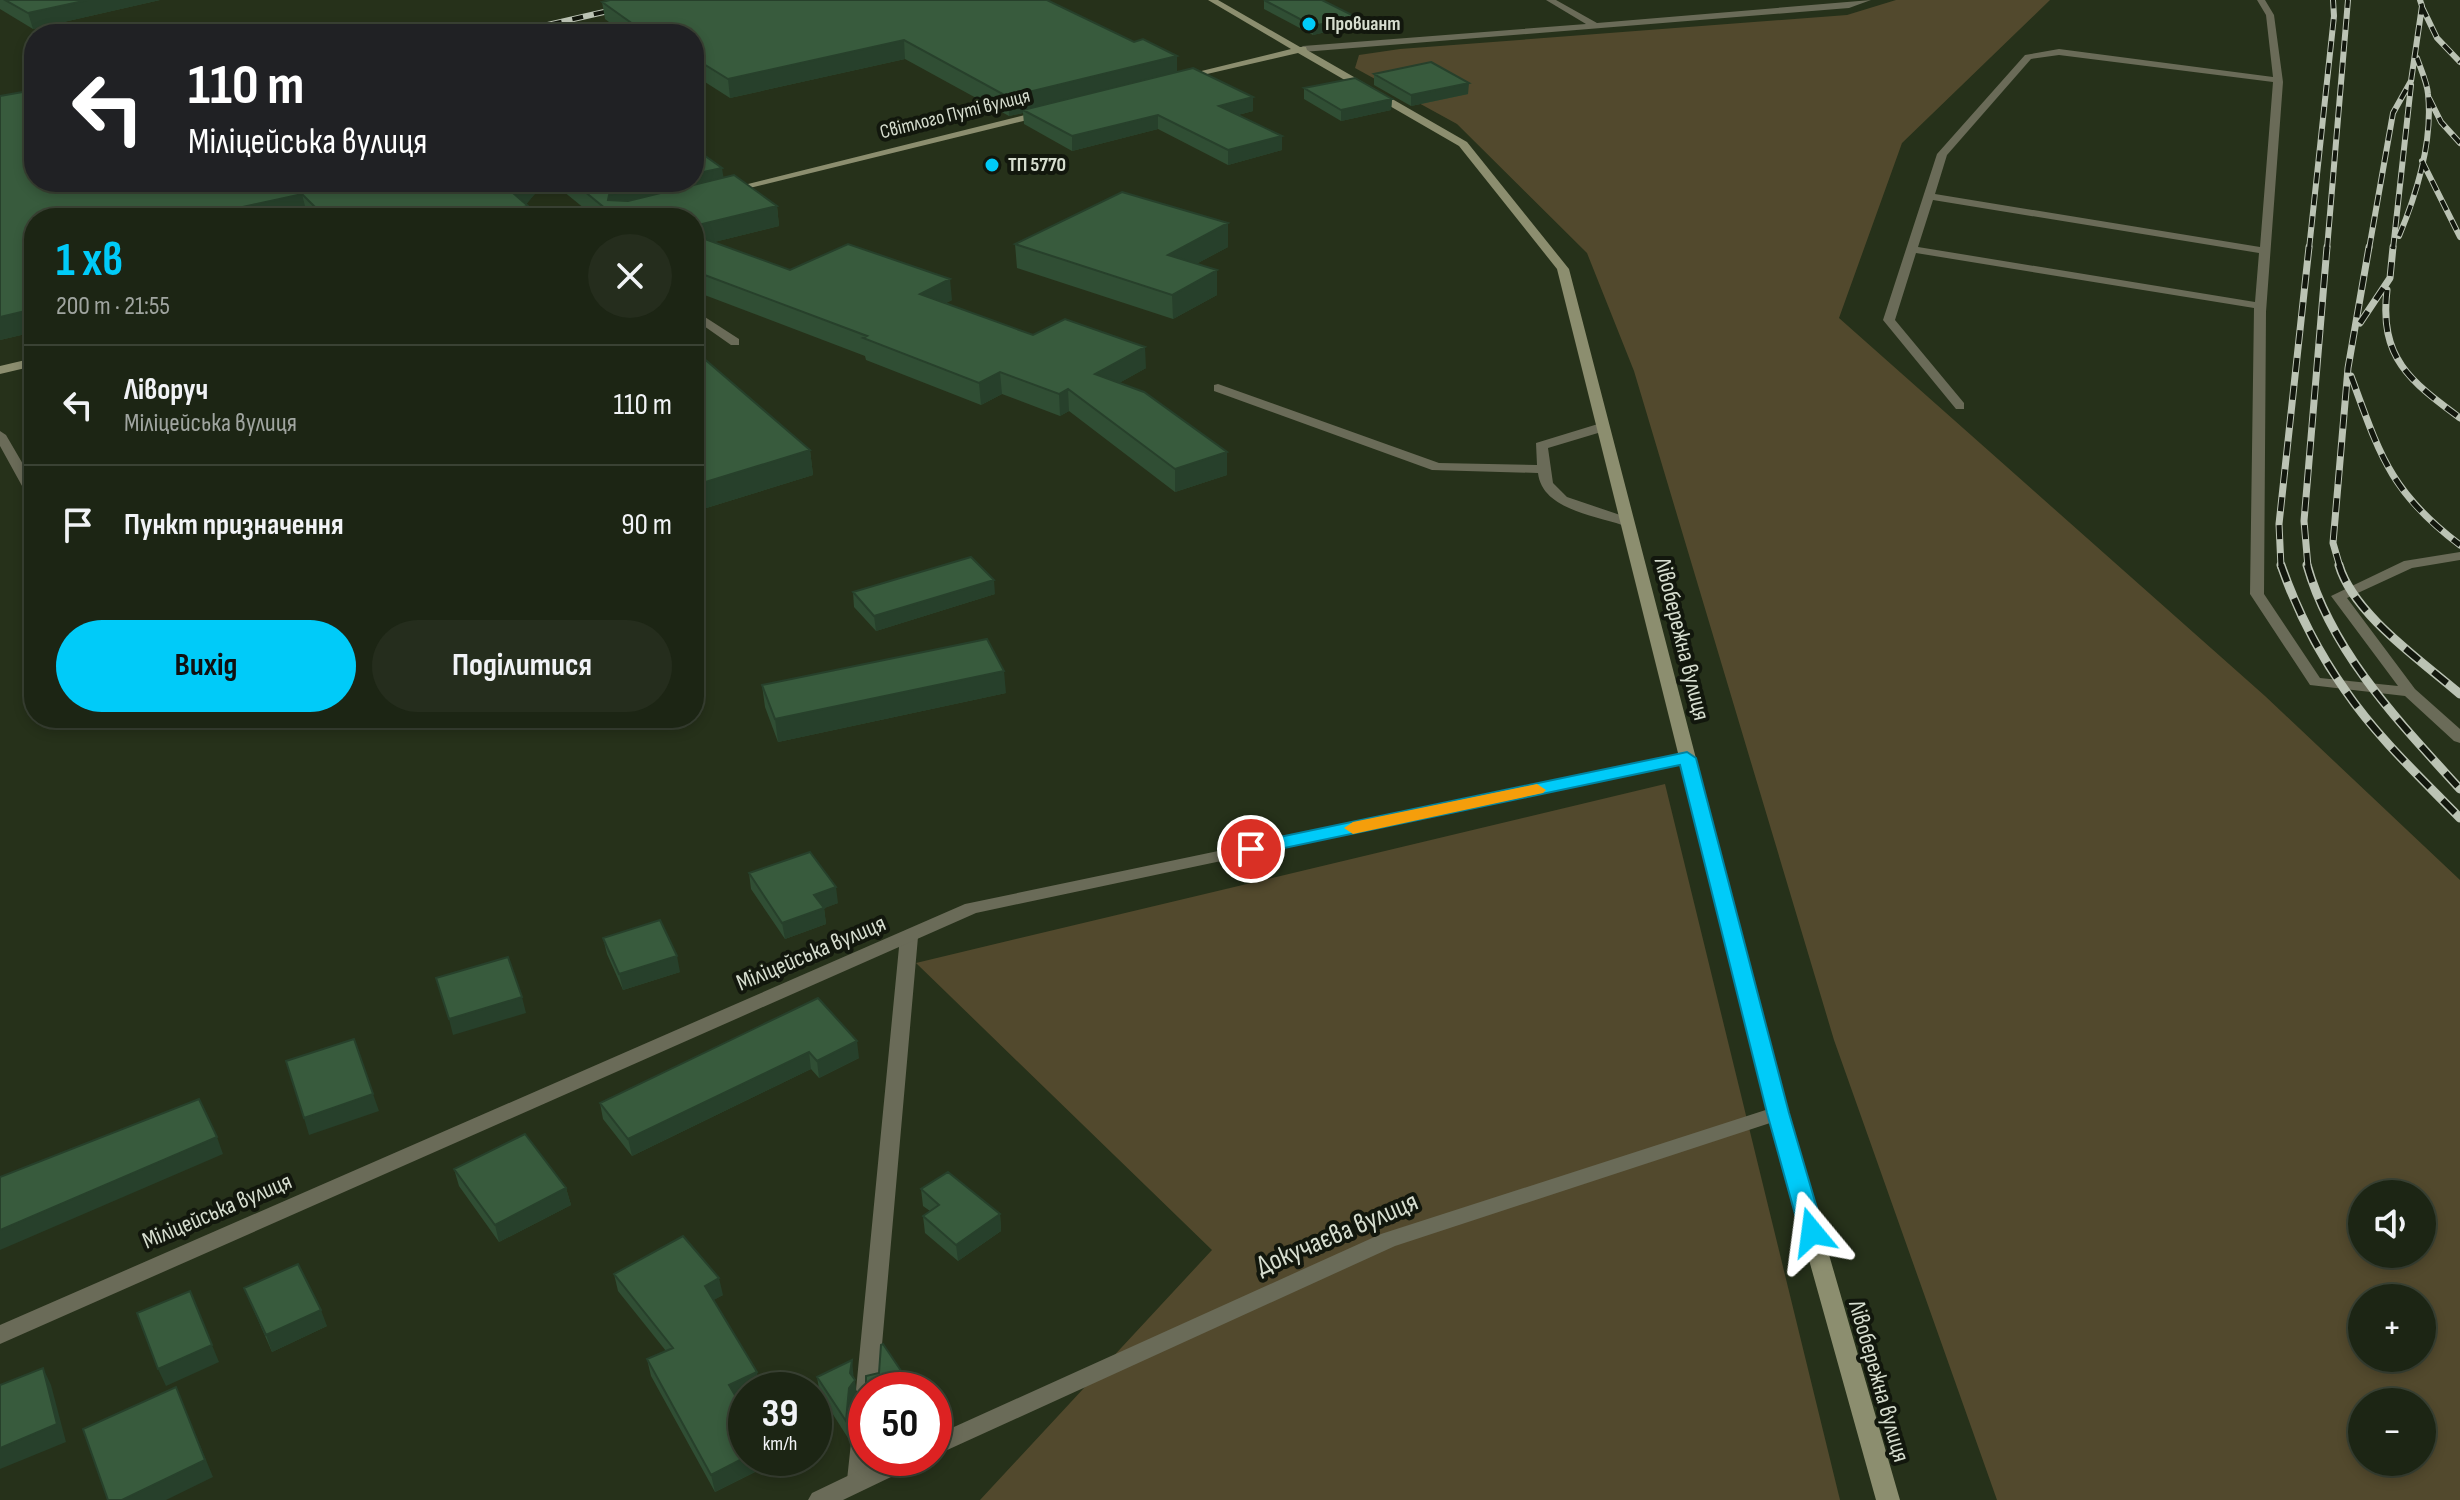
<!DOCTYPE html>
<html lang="uk">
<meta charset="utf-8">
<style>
body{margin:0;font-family:"Sofia Sans Condensed",sans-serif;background:#252d1d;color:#f1f3f6;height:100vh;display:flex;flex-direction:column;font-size:30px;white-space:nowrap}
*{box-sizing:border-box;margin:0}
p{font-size:26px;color:#a0a5a0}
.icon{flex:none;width:44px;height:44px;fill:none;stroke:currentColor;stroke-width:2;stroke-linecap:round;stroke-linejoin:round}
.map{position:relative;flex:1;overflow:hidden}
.sheet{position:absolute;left:24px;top:208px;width:680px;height:520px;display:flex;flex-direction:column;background:#1c2514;border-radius:32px;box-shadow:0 4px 12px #0003,0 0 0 2px #3a4234}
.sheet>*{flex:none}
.hud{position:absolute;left:24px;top:24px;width:680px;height:168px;border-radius:32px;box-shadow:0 4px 12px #0003,0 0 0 2px #3a4234;background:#202124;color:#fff;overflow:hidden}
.fabs{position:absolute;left:2348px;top:1180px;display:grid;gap:16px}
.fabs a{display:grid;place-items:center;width:88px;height:88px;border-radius:50%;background:#1c2514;box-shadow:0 4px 12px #0003,0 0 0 2px #3a4234;font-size:40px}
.speed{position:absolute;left:728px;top:1372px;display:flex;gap:16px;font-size:40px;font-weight:700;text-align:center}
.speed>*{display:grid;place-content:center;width:104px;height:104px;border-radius:50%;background:#1c2514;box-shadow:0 4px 12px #0003,0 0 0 2px #3a4234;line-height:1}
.speed small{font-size:20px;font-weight:400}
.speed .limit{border:12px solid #d22;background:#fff;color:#111}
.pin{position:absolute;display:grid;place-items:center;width:68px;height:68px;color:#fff;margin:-34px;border:4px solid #fff;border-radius:50%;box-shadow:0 2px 8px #0007}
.me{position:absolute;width:88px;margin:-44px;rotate:344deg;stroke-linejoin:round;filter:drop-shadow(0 0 6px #0008)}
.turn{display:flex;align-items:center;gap:28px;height:168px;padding:0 32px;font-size:36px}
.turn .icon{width:104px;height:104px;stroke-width:2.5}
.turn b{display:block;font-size:56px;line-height:68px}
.round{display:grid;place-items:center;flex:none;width:84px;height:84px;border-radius:42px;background:#252d1d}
.head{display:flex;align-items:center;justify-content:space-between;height:136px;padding:0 32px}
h1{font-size:48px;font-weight:700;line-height:60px;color:#00cbf9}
.cta{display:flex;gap:16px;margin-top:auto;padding:16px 32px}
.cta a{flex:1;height:92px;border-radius:48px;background:#00cbf9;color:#111;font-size:32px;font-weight:700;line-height:92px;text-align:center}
.cta a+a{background:#252d1d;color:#f1f3f6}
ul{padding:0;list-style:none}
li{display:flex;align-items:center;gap:24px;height:120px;padding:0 32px;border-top:2px solid #3a4234}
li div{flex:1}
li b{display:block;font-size:30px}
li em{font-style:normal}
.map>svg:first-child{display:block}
.green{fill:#52492d;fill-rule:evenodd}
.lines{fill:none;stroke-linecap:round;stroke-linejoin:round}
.lane{fill:#6a6b58;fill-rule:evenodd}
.street{fill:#6a6b58;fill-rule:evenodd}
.secondary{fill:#8c8e6f;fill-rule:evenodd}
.rail-far2-casing{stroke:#bbc3b4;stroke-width:6}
.rail-far1-casing{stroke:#bbc3b4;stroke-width:7}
.rail-casing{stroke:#bbc3b4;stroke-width:9}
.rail-far2{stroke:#12170d;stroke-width:4;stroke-dasharray:11;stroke-linecap:butt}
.rail-far1{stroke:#12170d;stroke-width:5;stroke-dasharray:14;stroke-linecap:butt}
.rail{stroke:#12170d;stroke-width:6;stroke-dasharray:18;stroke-linecap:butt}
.wall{fill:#304e34}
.shaded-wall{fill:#27402b}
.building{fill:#385b3d;stroke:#27402b;stroke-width:2}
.route{fill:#00cbf9;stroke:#0084a2;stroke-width:2}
.slow{fill:#f59e0b}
.poi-dot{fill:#00cbf9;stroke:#12170d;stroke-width:3}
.labels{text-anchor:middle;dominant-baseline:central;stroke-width:8;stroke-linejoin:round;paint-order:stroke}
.far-poi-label{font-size:20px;font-weight:bold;fill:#d6ddcf;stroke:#12170d;text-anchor:start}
.far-street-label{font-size:20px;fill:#d6ddcf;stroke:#12170d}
.street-label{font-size:24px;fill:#d6ddcf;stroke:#12170d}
.near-street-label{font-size:28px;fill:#d6ddcf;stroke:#12170d}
</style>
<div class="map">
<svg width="2460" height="1500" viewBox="0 0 2460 1500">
<rect width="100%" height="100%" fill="#26311a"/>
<path class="green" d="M1896 0H2050L1902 143 1839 318 2265 696 2460 880V1500H1997L1834 1040 1634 371 1587 253 1457 124 1355 68 1359 55 1400 49 1847 15ZM2362 1194H2422V1254H2362ZM2362 1298H2422V1358H2362ZM2362 1402H2422V1462H2362Z
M1665 784 1840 1500H980L1212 1250 916 963Z"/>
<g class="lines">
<path class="lane" d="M2257 0H2265L2274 15 2283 82 2266 312 2264 594 2320 678 2398 686 2331 596 2404 561 2460 552V560L2412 568 2347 598 2415 689 2460 729V743L2454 741 2405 696 2310 685 2250 594 2254 308 1916 253 1895 320 1964 403V409H1956L1883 320 1937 154 2025 55 2059 49 2273 77 2266 15ZM2059 55 2273 82 2260 247 1935 194 1947 155 2031 59ZM1933 200 2259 253 2255 302 1918 247Z
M694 310 739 339V345H731L694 319Z
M1218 384 1439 463 1537 465 1536 443 1598 424H1608V430L1548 448 1553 483 1567 497 1632 519 1634 522 1632 525H1622C1593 515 1542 509 1538 473L1432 470 1214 391V385Z
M0 431 6 435 34 483V499L27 495 0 446Z
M909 931 915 933 918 937 878 1390H866V1458H873L871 1480 867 1487 859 1490 851 1487 847 1480 855 1405 861 1397 856 1390 900 937 903 933Z"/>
<path class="street" d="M1546 0H1556L1597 23 1871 0 1849 8 1303 52 1298 49 1303 46 1586 24Z
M1687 753 1695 758 1693 761 976 913 0 1344V1325L965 904Z
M1778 1106 1785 1108 1788 1113 1785 1118 1395 1246 934 1456V1436L1381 1234Z
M885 1458H919L916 1465 843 1500H808L812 1493Z"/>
<path class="secondary" d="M1208 0H1218L1300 47H1306L1307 50 1467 142 1569 269 1788 1113 1900 1500H1876L1768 1113 1557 269 1459 146 1298 53 1181 80V76L1291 49Z
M1045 110 1048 111V115L729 193 724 190Z
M34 358V366L0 374V366Z"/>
<defs>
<path id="rail-far2" d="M2422 7 2437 38 2460 62
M508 34 656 0
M2429 98 2441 122 2460 143
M2422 161 2460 237
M2399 236C2417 193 2433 141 2428 94 2427 82 2421 70 2417 58
M2309 249 2334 16 2333 0
M2327 249 2348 0
M2369 249 2393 113 2411 81 2422 6 2420 0
M2393 249 2411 85"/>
<path id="rail-far1" d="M2387 290C2379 358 2410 381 2460 418
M2360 323 2390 278 2393 247
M2351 376C2380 455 2390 492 2460 545
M2281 567 2279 524 2309 247
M2308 567 2304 521 2327 247
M2340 567 2333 543 2348 368 2369 247"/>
<path id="rail" d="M2281 565C2296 608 2318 652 2345 690 2377 737 2421 778 2460 818
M2307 565C2332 653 2400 723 2460 789
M2339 565C2353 614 2422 661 2460 694"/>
</defs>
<use href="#rail-far2" class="rail-far2-casing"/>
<use href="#rail-far1" class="rail-far1-casing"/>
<use href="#rail" class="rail-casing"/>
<use href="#rail-far2" class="rail-far2"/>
<use href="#rail-far1" class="rail-far1"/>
<use href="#rail" class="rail"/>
</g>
<path class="wall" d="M0 0H160L33 29 0 9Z
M1264 0 1356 17 1355 25 1313 35 1264 9Z
M602 2 1177 72 1253 111 1238 115 1282 136V150L1228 165 1158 129 1072 151 1024 124 1023 113 1009 116 905 59 730 98 694 75V34H625L605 19Z
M1374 74 1468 94 1411 106 1374 85Z
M1304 88 1392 99 1391 110 1341 121 1304 99Z
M0 96 34 182H545L526 204 528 206 530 218H312L307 214 34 218V332L0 340Z
M724 178 777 206 779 226 714 242 790 270 952 300 946 303 1033 335 1146 368 1119 383 1227 452V475L1175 492 1069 411 1060 416 1002 394 981 405 866 360 865 356 694 291V218H596L552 182H694Z
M1228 223V247L1196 264 1217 295 1173 319 1017 268 1015 244Z
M694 350 810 450 813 475 703 509 694 500Z
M853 592 995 594 876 631 854 607Z
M762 685 1006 693 778 742 765 707Z
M749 873 838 903 824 908 826 924 785 939 751 889Z
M603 938 680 972 623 990 607 954Z
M818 998 859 1058 819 1078 811 1069 632 1156 603 1119 600 1103Z
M454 1169 566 1188 571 1205 499 1242 459 1186Z
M921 1189 1000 1214 1001 1231 958 1261 925 1233 923 1216 930 1211 923 1206Z
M614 1274 723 1295 713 1300 760 1389 746 1390V1396L738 1400 746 1458H768L769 1465 715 1492 651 1376 647 1359 666 1351 618 1291Z
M244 1288 327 1326 272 1352Z
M817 1377H854L857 1397 852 1405 848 1438 820 1394Z"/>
<path class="shaded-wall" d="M88 0H160L33 29 28 13Z
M1356 17 1355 25 1313 35V26Z
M904 40 905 59 730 98 728 79Z
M1177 56V74L1023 110V113L1009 116 1008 97Z
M1469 83 1468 94 1411 106V95Z
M1253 97V111L1219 120V106Z
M1392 99 1391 110 1341 121V110Z
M1158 115V129L1072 151V136Z
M1282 136V150L1228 165V150Z
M722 168 725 187 612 215 608 200 609 195 663 182H694V174Z
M524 182H545L524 207 528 206 530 218H503L502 212 514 194Z
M302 194 307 214 288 218H217L215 213Z
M777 206 779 226 694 247V226Z
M1228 223V247L1168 279V255Z
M1217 270V295L1173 319 1172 295Z
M950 279 952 300 922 315 920 294Z
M34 309V332L0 340V317Z
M1145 347 1146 368 1096 396 1095 374Z
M1000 372 1002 394 981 405 979 383Z
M1068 389 1069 411 1060 416 1059 394Z
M810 450 813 475 703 509 699 484Z
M1227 452V475L1175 492V469Z
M994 580 995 594 876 631 874 616Z
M1004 671 1006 693 778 742 775 719Z
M836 887 838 903 817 911 814 895Z
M824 908 826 924 785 939 782 923Z
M677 956 680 972 623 990 619 974Z
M522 997 526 1013 453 1035 449 1019Z
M857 1041 859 1058 819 1078 817 1061Z
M809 1052 811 1069 632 1156 628 1139Z
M373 1094 379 1111 309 1135 304 1118Z
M217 1137 223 1154 0 1250V1230Z
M566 1188 571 1205 499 1242 495 1225Z
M1000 1214 1001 1231 958 1261 956 1245Z
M719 1278 723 1295 708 1303 705 1286Z
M321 1310 327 1326 272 1352 266 1335Z
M212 1345 219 1362 166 1386 158 1369Z
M852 1360 854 1381 855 1380 857 1397 852 1405 848 1438 846 1421Z
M43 1368 51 1385 66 1442 0 1469V1448Z
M757 1372 760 1389 746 1390V1396L733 1402 729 1385Z
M176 1387 213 1477 166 1500H122Z
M746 1457 768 1458 769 1465 715 1492 711 1475Z"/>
<path class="building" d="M5 0H88L28 13Z
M610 0H1047L1134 42 1143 39 1177 56 1008 97 904 40 728 79 694 58V34H647L602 2Z
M1264 0H1322L1356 17 1313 26Z
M490 28 498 34H458Z
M1431 62 1469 83 1411 95 1374 74Z
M1193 68 1253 97 1219 106 1282 136 1228 150 1158 115 1072 136 1023 110Z
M1355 78 1392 99 1341 110 1304 88Z
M34 90V182H524L514 194 528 206 502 212 509 218H326L302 194 215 213 220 218H34V309L0 317V96Z
M694 148 722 168 694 174Z
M734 175 777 206 694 226V218H617L573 182H663L609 195 608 200 628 201Z
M1122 192 1228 223 1168 255 1217 270 1172 295 1015 244Z
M694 235 790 270 848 244 950 279 920 294 1033 335 1065 319 1145 347 1095 374 1144 392 1227 452 1175 469 1068 389 1059 394 1000 372 979 383 863 338 867 336 694 271Z
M694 350 810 450 699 484 694 479Z
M971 557 994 580 874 616 853 592Z
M987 639 1004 671 775 719 762 685Z
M810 852 836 887 814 895 824 908 782 923 749 873Z
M660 920 677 956 619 974 603 938Z
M508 957 522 997 449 1019 436 978Z
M818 998 857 1041 817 1061 809 1052 628 1139 600 1103Z
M354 1039 373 1094 304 1118 286 1061Z
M199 1099 217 1137 0 1230V1177Z
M525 1134 566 1188 495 1225 454 1169Z
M948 1172 1000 1214 956 1245 923 1216 939 1205 921 1189Z
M683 1236 719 1278 705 1286 757 1372 729 1385 746 1414V1457L711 1475 647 1359 673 1348 614 1274Z
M298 1264 321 1310 266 1335 244 1288Z
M190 1291 212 1345 158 1369 137 1313Z
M883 1344 914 1390H866V1376L879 1373 881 1345Z
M852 1360 850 1373 855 1380 849 1388 846 1421 817 1377Z
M43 1368 57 1424 0 1448V1385Z
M176 1387 205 1460 122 1500H108L83 1429Z"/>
<path class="route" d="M1687 752 1696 758 1789 1113 1824 1232 1820 1238 1812 1241 1803 1238 1800 1232 1767 1113 1680 765 1251 855 1242 849 1251 843Z"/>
<path class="slow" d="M1537 784 1546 790 1543 793 1353 834 1344 828 1353 822Z"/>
<g class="poi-dot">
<circle cx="1309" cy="24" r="8"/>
<circle cx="992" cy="165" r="8"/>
</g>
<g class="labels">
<g class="far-poi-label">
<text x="1325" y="24">Провиант</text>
<text x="1008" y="165">ТП 5770</text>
</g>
<g class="far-street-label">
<text transform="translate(955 114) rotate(-14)">Світлого Путі вулиця</text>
</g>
<g class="street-label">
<text transform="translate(1682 639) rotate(76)">Лівобережна вулиця</text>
<text transform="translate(811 953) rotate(-23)">Міліцейська вулиця</text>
<text transform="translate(217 1211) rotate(-23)">Міліцейська вулиця</text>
<text transform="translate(1879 1381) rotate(74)">Лівобережна вулиця</text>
</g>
<g class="near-street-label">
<text transform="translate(1337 1234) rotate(-23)">Докучаєва вулиця</text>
</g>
</g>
</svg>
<div class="fabs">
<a><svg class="icon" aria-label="sound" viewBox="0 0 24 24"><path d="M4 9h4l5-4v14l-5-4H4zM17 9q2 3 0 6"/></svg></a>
<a>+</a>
<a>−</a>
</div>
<div class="speed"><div>39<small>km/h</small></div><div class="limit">50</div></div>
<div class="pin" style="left:1251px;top:849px;background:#d93025"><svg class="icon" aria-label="arrive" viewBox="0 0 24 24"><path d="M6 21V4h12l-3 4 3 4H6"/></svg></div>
<svg class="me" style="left:1812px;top:1232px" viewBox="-20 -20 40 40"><path d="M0-17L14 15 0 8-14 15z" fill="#00cbf9" stroke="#fff" stroke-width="4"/></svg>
<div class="hud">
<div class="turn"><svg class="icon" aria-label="left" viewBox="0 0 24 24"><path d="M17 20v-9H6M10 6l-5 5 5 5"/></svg><div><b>110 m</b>Міліцейська вулиця</div></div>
</div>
<section class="sheet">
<div class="head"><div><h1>1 хв</h1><p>200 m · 21:55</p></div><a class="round"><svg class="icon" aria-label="close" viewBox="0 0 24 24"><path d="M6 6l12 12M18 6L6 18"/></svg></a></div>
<ul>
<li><svg class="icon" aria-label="left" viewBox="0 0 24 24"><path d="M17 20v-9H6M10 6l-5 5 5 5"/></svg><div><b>Ліворуч</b><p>Міліцейська вулиця</p></div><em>110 m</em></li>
<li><svg class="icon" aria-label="arrive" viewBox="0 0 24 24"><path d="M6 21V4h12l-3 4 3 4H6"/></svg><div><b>Пункт призначення</b></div><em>90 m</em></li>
</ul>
<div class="cta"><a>Вихід</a><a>Поділитися</a></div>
</section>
</div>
